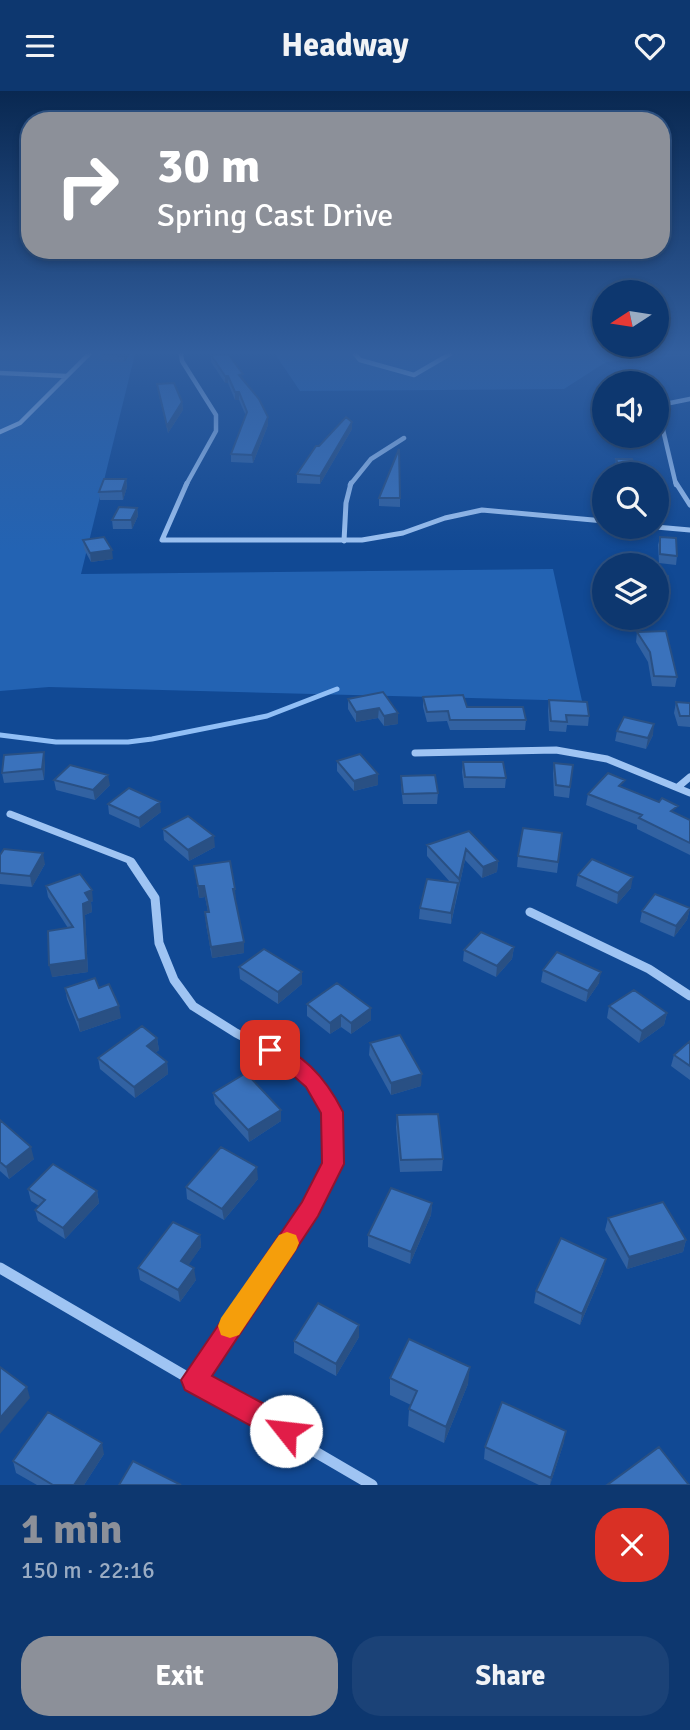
<!DOCTYPE html>
<meta charset="utf-8">
<style>
body{margin:0;font-family:Signika,sans-serif;background:#1b4277;color:#f1f3f6;height:100vh;display:flex;flex-direction:column;font-size:26px;white-space:nowrap}
*{box-sizing:border-box;margin:0}
p{font-size:23px;color:#9aacc3}
.icon{flex:none;width:38px;height:38px;fill:none;stroke:currentColor;stroke-width:2;stroke-linecap:round;stroke-linejoin:round}
.map{position:relative;height:1394px;overflow:hidden}
.drawer{display:flex;flex-direction:column;background:#0d376f;flex:1}
.drawer>*{flex:none}
.top-card{position:absolute;left:21px;top:21px;width:649px;height:147px;border-radius:28px;box-shadow:0 4px 10px #0003,0 0 0 2px #2d5182;background:#8c9099;color:#fff;overflow:hidden}
.needle{width:46px;rotate:258deg}
.controls{position:absolute;left:592px;top:189px;display:grid;gap:14px}
.controls a{display:grid;place-items:center;width:77px;height:77px;border-radius:50%;background:#0d376f;box-shadow:0 4px 10px #0003,0 0 0 2px #2d5182;font-size:35px}
.pin{position:absolute;display:grid;place-items:center;width:60px;height:60px;color:#fff;margin:-30px;border-radius:14px;box-shadow:0 4px 10px #0006}
.me{position:absolute;width:77px;margin:-38px;rotate:299deg;stroke-linejoin:round;filter:drop-shadow(0 0 5px #0008)}
.turn{display:flex;align-items:center;gap:24px;height:147px;padding:0 21px;font-size:32px}
.turn .icon{width:91px;height:91px;stroke-width:2.5}
.turn b{display:block;font-size:49px;line-height:60px}
.round{display:grid;place-items:center;flex:none;width:74px;height:74px;border-radius:28px;background:#1b4277}
.headline{display:flex;align-items:center;justify-content:space-between;height:119px;padding:0 21px}
h1{font-size:42px;font-weight:700;line-height:52px;color:#8c9099}
.action{display:flex;gap:14px;margin-top:auto;padding:14px 21px}
.action a{flex:1;height:80px;border-radius:28px;background:#8c9099;color:#fff;font-size:28px;font-weight:700;line-height:80px;text-align:center}
.action a+a{background:#1b4277;color:#f1f3f6}
header{display:flex;justify-content:space-between;align-items:center;height:91px;padding:0 21px;background:#0d376f;font-size:32px;font-weight:700}
.map>svg:first-child{display:block}
.green{fill:#2363b3}
.lines{fill:none;stroke-linecap:round;stroke-linejoin:round}
.stream{stroke:#91bff6;stroke-width:5}
.minor-far4{stroke:#9fc4f3;stroke-width:4.5}
.minor-far3{stroke:#9fc4f3;stroke-width:5}
.minor-far2{stroke:#9fc4f3;stroke-width:7}
.minor-far1{stroke:#9fc4f3;stroke-width:9}
.minor{stroke:#9fc4f3;stroke-width:11}
.wall{fill:#3262a2}
.shaded-wall{fill:#295084}
.building{fill:#3a72bc;stroke:#295084;stroke-width:2}
.route{fill:#e11d48;stroke:#92132f;stroke-width:2}
.slow{fill:#f59e0b}
</style>
<header><svg class="icon" aria-label="menu" viewBox="0 0 24 24"><path d="M4 6h16M4 12h16M4 18h16"/></svg>Headway<svg class="icon" aria-label="heart" viewBox="0 0 24 24"><path d="M12 20l-8-8c-3-5 5-10 8-4 3-6 11-1 8 4z"/></svg></header>
<div class="map">
<svg width="690" height="1394" viewBox="0 0 690 1394">
<rect width="100%" height="100%" fill="#114994"/>
<path class="green" d="M0 263H135L81 483 553 478 582 610 49 596 0 600Z
M275 263 690 264 606 271 564 298 300 300Z"/>
<g class="lines">
<path class="stream" d="M0 644 56 651H128L152 648 267 625 337 598"/>
<path class="minor-far4" d="M181 263 182 270 216 324V340L186 394
M355 263 360 269 414 284 450 263
M0 282 66 285
M0 341 20 332 89 263
M350 394 371 368 404 347
M676 394 659 322 665 313 690 308"/>
<path class="minor-far3" d="M187 392 162 449H362L403 442 445 427 482 419 604 430
M676 392 690 414
M656 436 690 439
M344 450 346 412 351 392"/>
<path class="minor-far2" d="M415 662 556 659 607 668 690 702
M678 696 690 686
M10 723 129 769 132 773"/>
<path class="minor-far1" d="M131 771 155 807 159 852 174 889 193 915 236 942 287 968 314 990 332 1021V1046
M530 821 649 878 690 905"/>
<path class="minor" d="M0 1177 372 1394
M194 1289 310 1118 333 1073 332 1044"/>
</g>
<path class="wall" d="M131 263 124 271 102 270 101 264Z
M211 264 244 289 268 334 253 372 231 371V363L246 325 239 309H235L228 292H225L211 271Z
M157 293 182 311 183 319 168 342 158 300Z
M352 338 320 393 297 392V383L319 355Z
M616 368 638 383H618L615 376Z
M126 388 127 396 123 409H100L99 401Z
M379 407H400V416L379 415Z
M137 417 138 425 132 438H113L112 429Z
M660 446 677 465 676 474 659 472 658 454Z
M83 449 113 468 91 471 84 458Z
M656 484 670 502 669 512 656 511Z
M637 541 677 586 675 596 652 595 648 571 636 551Z
M383 601 398 633 384 635 378 627 356 631 348 618V608Z
M423 606 526 629 525 639H450L447 630 427 631 423 616Z
M549 609 589 625 588 635 567 634 566 641 549 640 548 619Z
M676 611 690 612V636L678 635 674 622Z
M617 640 653 644 646 658 615 650Z
M337 670 378 683V694L354 700 337 680Z
M45 671 44 689 4 692 2 682Z
M463 671 506 687 505 697H464L462 681Z
M554 672 573 674 569 707 554 705 553 682Z
M401 685 438 702 437 713H403L401 696Z
M54 689 110 694 95 709 56 699Z
M623 697 690 729V764L637 738V734L586 714 588 703Z
M108 713 161 721 140 737 109 723Z
M163 738 215 756 189 770 164 749Z
M469 740 498 770 497 781 482 787 465 769 451 833 419 828 420 817 450 791 427 765V754Z
M562 742 557 782 517 776 518 765Z
M0 764 45 773 32 796 0 793Z
M194 775 236 809H235L244 851V862L212 867 206 833 205 821H208L205 806 199 807Z
M578 784 631 797 617 813 576 795Z
M46 795 93 810 91 811 92 821 85 824 88 881 52 886 68 837 48 806Z
M690 817 687 829 674 846 640 831 642 820Z
M514 856 512 868 496 886 463 870 464 859Z
M239 876 302 893 278 913 240 888Z
M543 879 599 892 586 911 541 891Z
M65 897H99L121 927 80 941 67 908Z
M307 913 371 929 351 943 341 936 330 943 307 925Z
M609 915 667 922 664 934 639 952 607 927Z
M157 947 159 959 155 962 167 971 168 983 135 1007 100 978 98 967Z
M690 950V989L671 975 674 964Z
M370 952 421 995 391 1004 369 964Z
M213 1002 281 1030 249 1051 215 1013Z
M397 1024 443 1068 442 1080 400 1081 396 1036Z
M0 1029 34 1068 9 1088 0 1080Z
M258 1088 224 1129 187 1108 186 1096Z
M28 1098 97 1100 99 1112 65 1148 38 1130 35 1119 39 1115 31 1110Z
M432 1112 431 1124 410 1173 368 1156V1144Z
M608 1127 686 1149 683 1161 627 1178 605 1139Z
M200 1144 201 1156 188 1174 196 1189 180 1211 140 1189 138 1177Z
M603 1180 580 1234 534 1212 536 1200Z
M359 1234V1246L336 1285 294 1262V1250Z
M390 1287 468 1293 444 1352 408 1335 409 1318 411 1314 390 1304Z
M564 1351 550 1394H539L484 1368 485 1356Z
M104 1363 84 1394H37L16 1382 13 1370Z"/>
<path class="shaded-wall" d="M125 263H131L124 271V265Z
M225 285H228V292H225Z
M235 301H239V309H235Z
M182 311 183 319 168 342 167 335Z
M268 326V334L253 372 252 364Z
M352 331V338L320 393V385Z
M126 388 127 396 123 409 122 400Z
M137 417 138 425 132 438 131 429Z
M112 459 113 468 91 471 90 462Z
M379 617 378 627 356 631V621Z
M398 622V633L384 635V625Z
M654 633 653 644 646 658 648 647Z
M44 661 45 671 44 689 42 678Z
M378 683V694L354 700V690Z
M108 684 110 694 95 709 93 699Z
M160 711 161 721 140 737 139 727Z
M214 745 215 756 189 770 188 759Z
M466 758 465 769 458 800 459 788Z
M43 762 45 773 32 796 30 785Z
M498 770 497 781 482 787 483 776Z
M633 786 631 797 617 813 618 802Z
M458 792 457 803 451 833V822Z
M198 795H204L205 806 199 807Z
M233 798H235L236 809H233Z
M92 799 93 810 91 811 92 821 85 824 88 881 52 886 49 874 86 869 83 813 85 802Z
M690 817 687 829 674 846 676 835Z
M244 851V862L212 867 211 856Z
M514 856 512 868 496 886 497 875Z
M302 881V893L278 913V901Z
M601 881 599 892 586 911 588 900Z
M119 915 121 927 80 941 78 929Z
M371 917V929L351 943V932Z
M667 922 664 934 639 952 642 940Z
M341 924V936L330 943V932Z
M157 947 159 959 148 967 147 955Z
M167 971 168 983 135 1007 134 996Z
M422 983 421 995 391 1004V992Z
M281 1019V1030L249 1051 248 1039Z
M31 1056 34 1068 9 1088 6 1076Z
M257 1076 258 1088 224 1129 222 1118Z
M97 1100 99 1112 65 1148 63 1137Z
M432 1112 431 1124 410 1173 411 1161Z
M200 1144 201 1156 183 1182 181 1170Z
M686 1149 683 1161 627 1178 629 1166Z
M606 1168 603 1180 580 1234 582 1223Z
M194 1177 196 1189 180 1211 178 1199Z
M359 1234V1246L336 1285V1273Z
M470 1276 468 1293 444 1352 446 1336Z
M27 1296 30 1307 0 1343V1327Z
M566 1340 564 1351 550 1394 551 1387Z
M102 1352 104 1363 84 1394H74Z"/>
<path class="building" d="M101 263H125L124 265Z
M228 263 243 283 239 284 259 308 268 326 252 364 231 363 247 321 239 301H235L228 285H225L211 264Z
M174 292 182 311 167 335 157 293Z
M346 326 352 331 320 385 297 383 316 355H319Z
M399 358 400 407H379Z
M616 368H632L638 383H619L621 380Z
M104 388H126L122 400 99 401Z
M119 416 137 417 131 429H112Z
M104 446 112 459 90 462 83 449Z
M660 446 676 447 677 465 660 463Z
M656 484 668 485 670 502 656 501Z
M666 540 677 586 654 585 650 561 637 541Z
M383 601 398 622 384 625 379 617 356 621 348 608Z
M463 604 467 616H523L526 629H450L448 620 427 621 423 606Z
M549 609 587 611 589 625 566 624 567 631 551 630Z
M676 611 690 612V625H680Z
M624 626 654 633 648 647 617 640Z
M44 661 42 678 2 682 4 664Z
M360 663 378 683 354 690 337 670Z
M463 671H503L506 687 465 686Z
M554 672 573 674 570 696 556 694Z
M70 674 108 684 93 699 54 689Z
M608 682 625 689 619 695 659 711 662 707 678 715 671 720 690 729V752L639 727 642 724 588 703Z
M435 684 438 702 403 703 401 685Z
M129 697 160 711 139 727 108 713Z
M188 725 214 745 188 759 163 738Z
M523 737 562 742 558 771 518 765Z
M469 740 498 770 483 776 466 758 459 788 427 754Z
M4 758 43 762 30 785 0 782V764Z
M592 768 633 786 618 802 578 784Z
M230 770 235 798H233L244 851 211 856 205 821H209L204 795H198L194 775Z
M80 783 92 799 85 802 90 810 83 813 86 869 49 874 48 840 73 836 46 795Z
M427 788 458 792 451 822 420 817Z
M655 803 690 817 676 835 642 820Z
M481 841 514 856 497 875 464 859Z
M264 858 302 881 278 901 239 876Z
M557 861 601 881 588 900 543 879Z
M95 887 99 897 109 893 119 915 78 929 65 897Z
M337 892 371 917 351 932 341 924 330 932 307 913Z
M634 899 667 922 642 940 609 915Z
M142 935 157 947 147 955 167 971 134 996 98 967Z
M400 944 422 983 391 992 370 952Z
M690 950V975L674 964Z
M246 982 281 1019 248 1039 213 1002Z
M438 1023 443 1068 401 1069 397 1024Z
M0 1029 31 1056 6 1076 0 1071Z
M221 1056 257 1076 222 1118 186 1096Z
M53 1073 97 1100 63 1137 35 1119 45 1109 28 1098Z
M391 1097 432 1112 411 1161 368 1144Z
M663 1111 686 1149 629 1166 608 1127Z
M173 1131 200 1144 181 1170 194 1177 178 1199 138 1177Z
M561 1147 606 1168 582 1223 536 1200Z
M318 1212 359 1234 336 1273 294 1250Z
M409 1248 470 1276 446 1336 409 1318 417 1300 390 1287Z
M0 1276 27 1296 0 1327Z
M502 1311 566 1340 551 1387 485 1356Z
M48 1321 102 1352 74 1394H53L13 1370Z
M659 1356 689 1394H607Z
M133 1370 181 1394H119Z"/>
<linearGradient id="sky" x2="0" y2="1"><stop stop-color="#092851"/><stop offset="0.57" stop-color="#325f9f"/><stop offset="1" stop-color="#325f9f" stop-opacity="0"/></linearGradient>
<rect width="690" height="459" fill="url(#sky)"/>
<path class="route" d="M270 951C305 962 327 989 343 1021L344 1073 318 1125 212 1285 296 1330 300 1340 296 1350 286 1354 185 1299 181 1289 302 1111 322 1072 321 1022 306 996 280 973 263 965 260 959 263 954Z"/>
<path class="slow" d="M287 1141 296 1144 299 1152 296 1159 239 1244 230 1247 221 1244 218 1235 221 1227 279 1144Z"/>
</svg>
<div class="controls">
<a><svg class="needle" viewBox="-14 -14 28 28"><path d="M0-13l5 13h-10z" fill="#e53935"/><path d="M0 13l5-13h-10z" fill="#9aacc3"/></svg></a>
<a><svg class="icon" aria-label="sound" viewBox="0 0 24 24"><path d="M4 9h4l5-4v14l-5-4H4zM17 9q2 3 0 6"/></svg></a>
<a><svg class="icon" aria-label="search" viewBox="0 0 24 24"><circle cx="10" cy="10" r="6"/><path d="M15 15l6 6"/></svg></a>
<a><svg class="icon" aria-label="layers" viewBox="0 0 24 24"><path d="M12 4l9 5-9 5-9-5zM3 14l9 5 9-5"/></svg></a>
</div>
<div class="pin" style="left:270px;top:959px;background:#d93025"><svg class="icon" aria-label="arrive" viewBox="0 0 24 24"><path d="M6 21V4h12l-3 4 3 4H6"/></svg></div>
<svg class="me" style="left:286px;top:1340px" viewBox="-20 -20 40 40"><circle r="19" fill="#fff"/><path d="M0-13L10 11 0 6-10 11z" fill="#e11d48"/></svg>
<div class="top-card">
<div class="turn"><svg class="icon" aria-label="right" viewBox="0 0 24 24"><path d="M7 20v-9h11M14 6l5 5-5 5"/></svg><div><b>30 m</b>Spring Cast Drive</div></div>
</div>
</div>
<section class="drawer">
<div class="headline"><div><h1>1 min</h1><p>150 m · 22:16</p></div><a class="round" style="background:#d93025;color:#fff"><svg class="icon" aria-label="close" viewBox="0 0 24 24"><path d="M6 6l12 12M18 6L6 18"/></svg></a></div>
<div class="action"><a>Exit</a><a>Share</a></div>
</section>
